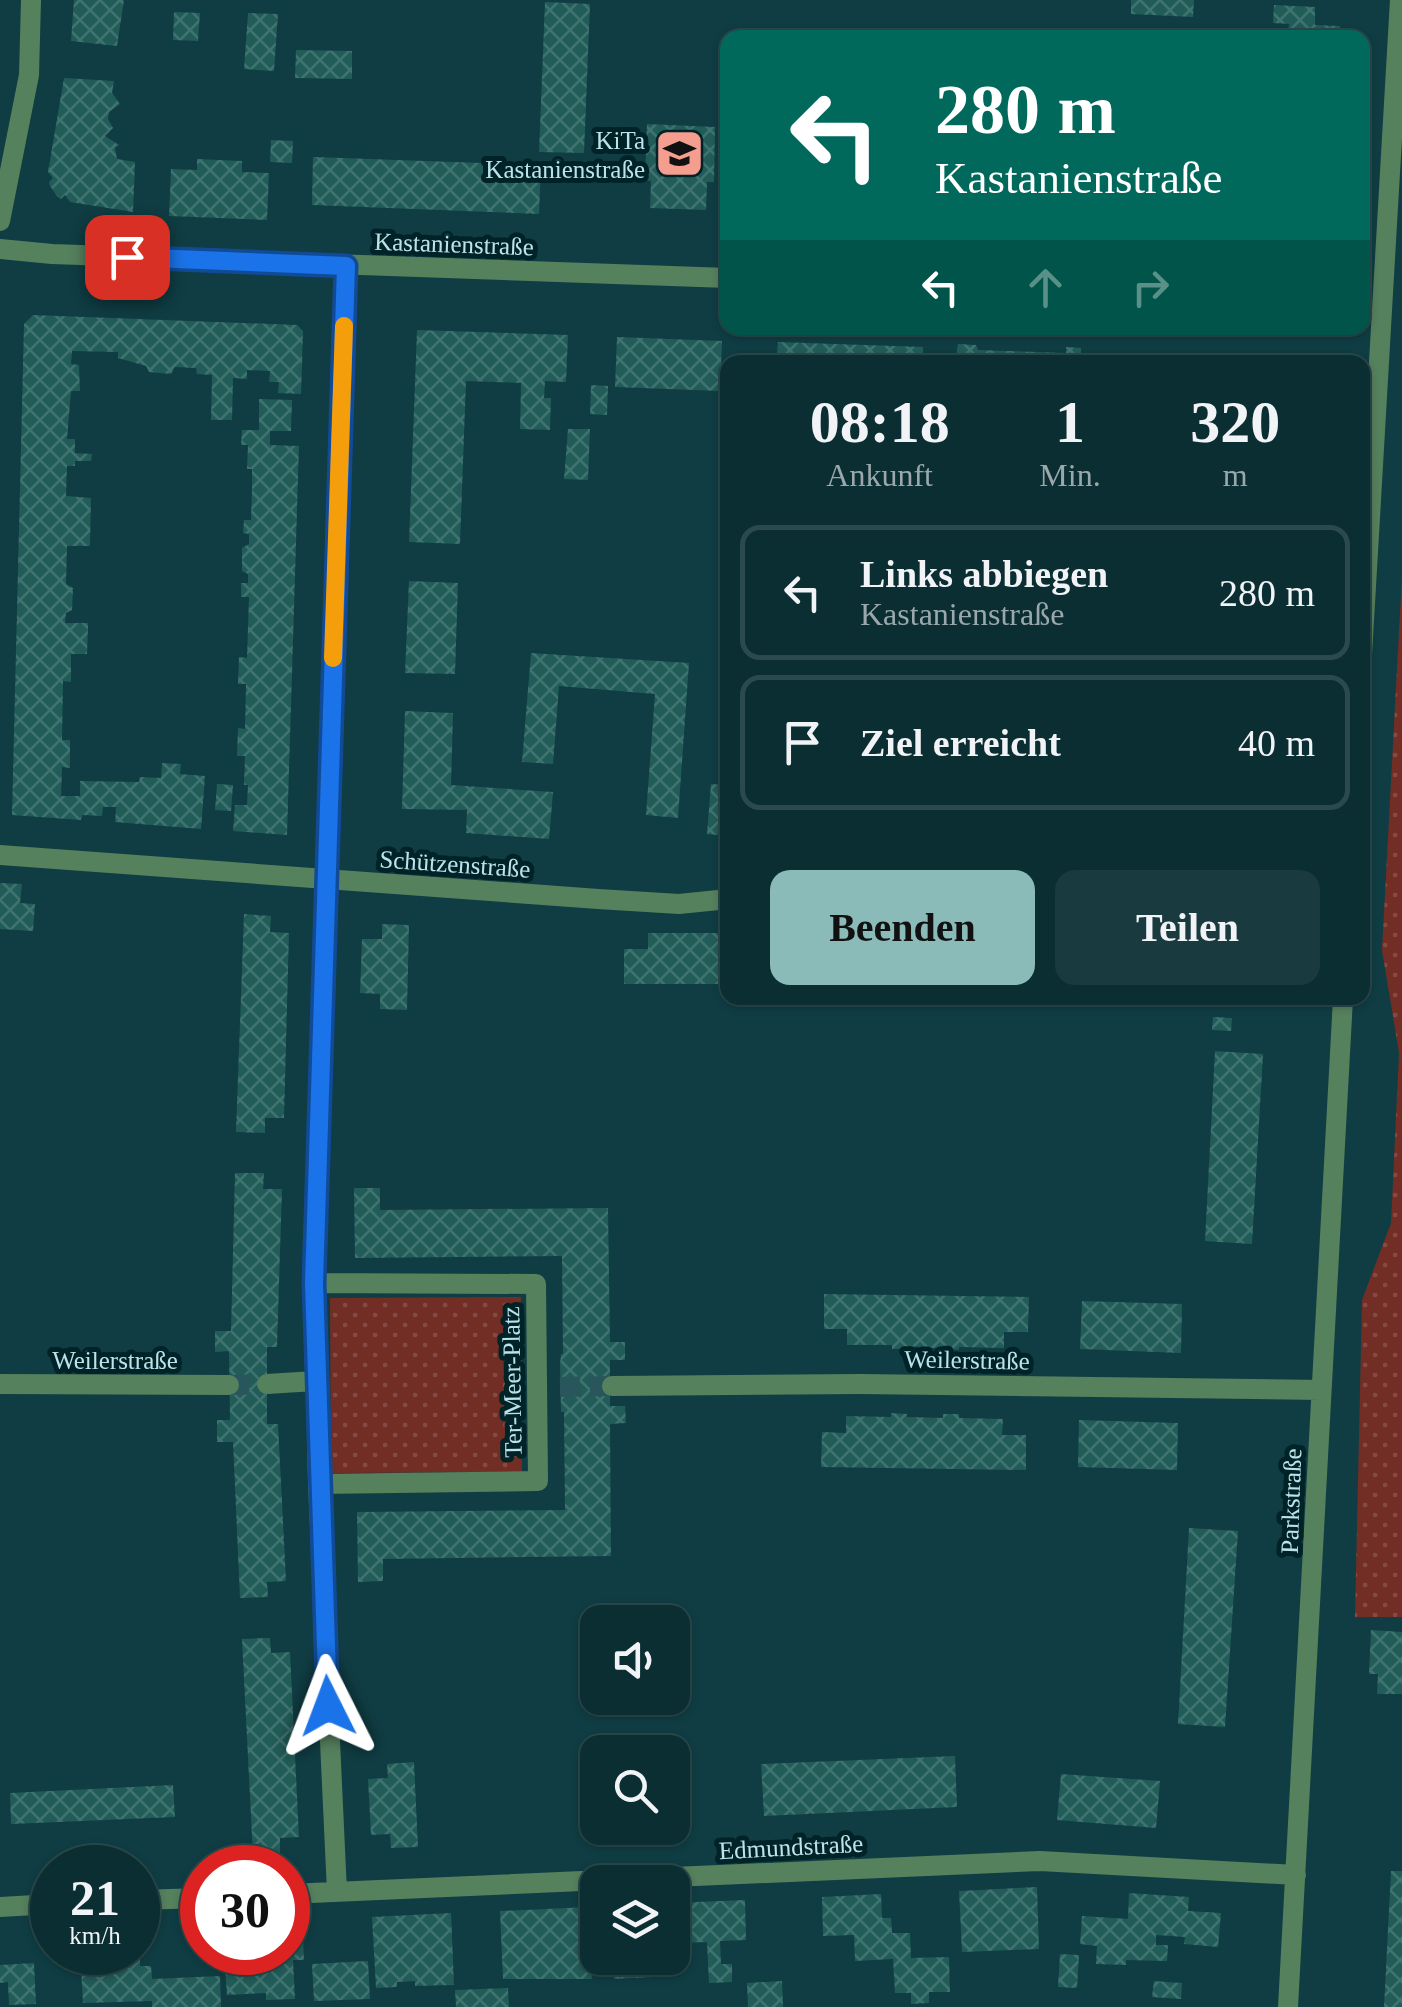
<!DOCTYPE html>
<html lang="de">
<meta charset="utf-8">
<style>
body{margin:0;font-family:"Times New Roman",serif;background:#193a3e;color:#f1f3f6;height:100vh;display:flex;flex-direction:column;font-size:38px;white-space:nowrap}
*{box-sizing:border-box;margin:0}
p{font-size:32px;color:#9aa8ac}
.icon{flex:none;width:55px;height:55px;fill:none;stroke:currentColor;stroke-width:2;stroke-linecap:round;stroke-linejoin:round}
.map{position:relative;flex:1;overflow:hidden}
.drawer{position:absolute;left:720px;top:355px;width:650px;height:650px;display:flex;flex-direction:column;background:#0b2e32;border-radius:20px;box-shadow:0 2px 8px #0004,0 0 0 2px #2b4a4d}
.drawer>*{flex:none}
.top-card{position:absolute;left:720px;top:30px;width:650px;height:305px;border-radius:20px;box-shadow:0 2px 8px #0004,0 0 0 2px #2b4a4d;background:#00695c;color:#fff;overflow:hidden}
.controls{position:absolute;left:580px;top:1605px;display:grid;gap:20px}
.controls a{display:grid;place-items:center;width:110px;height:110px;border-radius:20px;background:#0b2e32;box-shadow:0 2px 8px #0004,0 0 0 2px #2b4a4d;font-size:50px}
.speed{position:absolute;left:30px;top:1845px;display:flex;gap:20px;font-size:50px;font-weight:700;text-align:center}
.speed>*{display:grid;place-content:center;width:130px;height:130px;border-radius:50%;background:#0b2e32;box-shadow:0 2px 8px #0004,0 0 0 2px #2b4a4d;line-height:1}
.speed small{font-size:25px;font-weight:400}
.speed .limit{border:15px solid #d22;background:#fff;color:#111}
.pin{position:absolute;display:grid;place-items:center;width:85px;height:85px;color:#fff;margin:-42px;border-radius:20px;box-shadow:0 5px 15px #0006}
.me{position:absolute;width:110px;margin:-55px;rotate:357deg;stroke-linejoin:round;filter:drop-shadow(0 0 8px #0008)}
.turn{display:flex;align-items:center;gap:35px;height:210px;padding:0 50px;font-size:45px}
.turn .icon{width:130px;height:130px;stroke-width:2.5}
.turn b{display:block;font-size:70px;line-height:85px}
.lanes{display:flex;align-items:center;height:95px;padding:0 50px;background:#0003;justify-content:center;gap:50px;direction:ltr}
.lanes .off{opacity:.35}
.eta{display:flex;justify-content:space-evenly;align-items:center;height:170px;text-align:center}
.eta b{font-size:60px;font-weight:600;line-height:70px}
.primary-button{display:flex;gap:20px;margin-top:auto;padding:20px 50px}
.primary-button a{flex:1;height:115px;border-radius:20px;background:#8bbbb9;color:#111;font-size:40px;font-weight:600;line-height:115px;text-align:center}
.primary-button a+a{background:#193a3e;color:#f1f3f6}
ul{padding:0;list-style:none}
li{display:flex;align-items:center;gap:30px;height:135px;margin:0 20px 15px;padding:0 30px;border:5px solid #2b4a4d;border-radius:20px}
li div{flex:1}
li b{display:block;font-size:38px}
li em{font-style:normal}
.map>svg:first-child{display:block}
.park{fill:url(#park-dots)}
.building{fill:url(#building-cross-hatch)}
.lines{fill:none;stroke-linecap:round;stroke-linejoin:round}
.street-tunnel{stroke:#29565c;stroke-width:20;stroke-dasharray:20 10;stroke-linecap:butt}
.street{stroke:#56815d;stroke-width:20}
.route-casing{stroke:#114b97;stroke-width:25}
.route{stroke:#1a73e8;stroke-width:18}
.slow{stroke:#f59e0b;stroke-width:18}
.labels{text-anchor:middle;dominant-baseline:central;stroke-width:10;stroke-linejoin:round;paint-order:stroke}
.poi-label{font-size:25px;fill:#bde3ea;stroke:#002328;text-anchor:end}
.street-label{font-size:25px;fill:#bde3ea;stroke:#002328}
</style>
<div class="map">
<svg width="1402" height="2007" viewBox="0 0 1402 2007">
<defs>
<pattern id="park-dots" width="8" height="8" patternUnits="userSpaceOnUse" patternTransform="scale(2.5)"><rect width="8" height="8" fill="#722d25"/><path d="M2 2h.1M6 6h.1" fill="none" stroke="#844b45" stroke-width="1.8" stroke-linecap="round"/></pattern>
<pattern id="building-cross-hatch" width="8" height="8" patternUnits="userSpaceOnUse" patternTransform="scale(2.5)"><rect width="8" height="8" fill="#215c58"/><path d="M0 0l8 8M0 8l8-8" fill="none" stroke="#3f7370"/></pattern>
</defs>
<rect width="100%" height="100%" fill="#0f3d43"/>
<path class="park" d="M1402 575V1617H1355L1362 1300 1391 1223 1399 1053 1382 950Z
M521 1297 522 1472 331 1473 330 1298Z"/>
<path class="building" d="M74 0H124L117 46 71 41Z
M1131 0H1194L1193 17 1131 14Z
M545 2 590 4 584 153 539 152Z
M1274 5 1315 7V25L1340 26 1339 38H1288L1289 24 1273 23Z
M174 12 200 13 198 41 173 40Z
M248 13 278 14 274 71 244 69Z
M296 50 352 51V79L295 78Z
M64 78 114 81 112 93 120 104 109 112 108 119 113 128 105 136 119 145 115 148 117 159 135 162 133 212 70 202 65 195 61 199 57 196 50 186 49 182 53 178 48 172Z
M647 124 715 127 714 182H707L706 210 650 208 651 181 645 180Z
M271 140 293 141 292 163 270 162Z
M313 157 541 165 539 214 312 205Z
M197 159 242 161V172L269 173 267 220 169 216 171 169 197 170Z
M33 315 297 325 303 331 301 394 278 393 279 382H269L270 371 247 370V379L233 378 232 420H211L212 375 197 374 196 368 175 367 171 374 149 372 146 366 118 358V352L72 351 71 364 79 365 80 391H71L67 439H75V453L92 454 91 461H75V466H67L66 496 91 498 90 546H67L66 584 73 588 72 610 66 613 65 623H88V629L87 654H71V682L63 681 62 740H70V768L62 767 61 796H80V781L139 782 140 777 161 778 162 763 181 764 180 774 205 776 201 829 115 822 116 807H103L102 816 82 815 81 820 12 815 24 324Z
M417 330 568 335 566 382 545 381 544 398H551L550 430 520 429 521 383 466 381 460 544 409 542Z
M617 337 722 341 720 391 615 387Z
M778 342 923 347V362H767L768 353H777Z
M958 344 976 345 978 350 1066 353V347L1081 348V353L1216 359V362H955Z
M591 385 608 386 607 415 590 414Z
M259 399 292 400 291 431H270V445L299 446 287 835 233 831 235 805H247L248 785H244L245 756H237L238 728 245 729 246 684H238L239 657 247 658 249 597H241V583H248V574L242 571V548L249 544V534L243 533 244 520H251L252 490V469H247L248 445H241L242 430H259Z
M719 407H728V441L718 440Z
M568 429H590L588 480 564 479Z
M409 581 458 583 455 674 405 673Z
M531 653 689 663 678 818 646 815 655 694 559 686 553 764 522 762Z
M405 711 453 713 451 785 553 792 549 839 466 833 467 810 402 809Z
M217 784 233 785 231 811 215 810Z
M711 784 728 785V836L707 834Z
M0 883 22 884 20 903 35 904 33 931 0 929Z
M244 914 271 916 270 932 289 933 284 1118H265V1133L236 1132Z
M382 924 409 925 407 1010 380 1009V994L360 993 362 939H382Z
M648 933H728V984H624V949H648Z
M1213 1017 1232 1018 1231 1031 1212 1030Z
M1215 1051 1263 1054 1252 1244 1205 1241Z
M235 1173H264L263 1189H282L277 1347H267V1424H278L286 1581 267 1582 268 1597 240 1598 233 1442H217V1420H230L229 1351 215 1352V1331H231Z
M354 1188H380V1210L608 1208 610 1342H625V1360H610V1406H625L626 1423 610 1424 611 1556 383 1559V1581L358 1582 357 1512 565 1510 564 1412H561L560 1364 561 1354H563L562 1256 355 1258Z
M824 1294 1029 1297 1028 1332H1004V1348L959 1347V1350L908 1346V1349H892V1345H847V1329H824Z
M1082 1301 1182 1304 1181 1353 1080 1349Z
M891 1413 907 1414V1417L943 1418V1414H959V1418L1003 1419 1002 1435H1026V1470L821 1467 822 1432 846 1433V1416L891 1417Z
M1079 1420 1178 1423 1177 1470 1078 1467Z
M1189 1528 1238 1531 1225 1727 1178 1724Z
M1371 1630 1402 1632V1694H1377L1378 1674H1369Z
M270 1638 271 1653 290 1652 299 1837 280 1838V1854L253 1856 242 1639Z
M955 1756 957 1807 764 1816 761 1764Z
M414 1762 418 1847 391 1848 390 1834 371 1835 368 1779 388 1778 387 1764Z
M1061 1774 1160 1781 1156 1828 1057 1820Z
M683 1784 685 1836 587 1840 585 1788H598V1828H672V1785Z
M173 1785 175 1817 11 1824 10 1793Z
M1391 1871H1402V2007H1384Z
M1037 1887 1039 1949 962 1952 959 1891Z
M1129 1893 1189 1897 1188 1911 1221 1913 1218 1947 1184 1944 1185 1937 1156 1935V1945H1168L1167 1961 1126 1960V1965L1096 1964 1097 1946 1080 1944 1082 1916 1128 1919Z
M881 1894 882 1918H891L892 1933H910L911 1958 949 1957 950 1992H929V2003L911 2004V1993H895L893 1959 855 1961 854 1935 823 1936 822 1897Z
M745 1900 746 1940 720 1941 721 1964H732V1982L709 1983 707 1942 672 1943V1903Z
M589 1907 592 1979H503L500 1911Z
M451 1913 454 1985 415 1986V1981L397 1982V1987L376 1988 372 1917Z
M302 1919 304 1960H293L295 1999 266 2000V1993L227 1995 224 1952H288V1920Z
M80 1952H140V1966H151L152 1979 220 1976 221 2007H152V2001L83 2003Z
M1060 1954 1079 1955 1077 1988 1058 1987Z
M613 1958H654V1977L614 1979Z
M368 1961 370 1999 314 2001 312 1964Z
M34 1963 36 2004 9 2005 8 1982 0 1983V1965Z
M782 1981 783 2007H748L747 1983Z
M1154 1981 1182 1983 1181 1999 1152 1997Z
M508 1988 509 2007H456L455 1990Z"/>
<g class="lines">
<path class="street-tunnel" d="M229 1385 267 1384
M560 1387 612 1386"/>
<path class="street" d="M0 221 29 75 31 0
M0 249 52 254 728 278
M1362 655 1400 0
M0 855 598 899 679 904 728 899
M314 1283 536 1284 538 1481 318 1484
M0 1384 229 1385
M267 1384 315 1381
M612 1386 860 1384 1321 1390
M337 1892 318 1484 314 1283 346 266
M288 1894 1040 1861 1296 1875
M138 1900 202 1898
M0 1907 52 1904
M1288 2007 1343 998"/>
</g>
<g class="lines">
<defs>
<path id="route" d="M127 257 346 266 314 1283 328 1706"/>
</defs>
<use href="#route" class="route-casing"/>
<use href="#route" class="route"/>
<path class="slow" d="M333 658 344 326"/>
</g>
<defs>
<symbol id="school-square" viewBox="-11 -11 22 22"><rect x="-9" y="-9" width="18" height="18" rx="4" fill="#f59d8f" stroke="#002328"/><path d="M0-5L7-2L0 1L-7-2ZM-4 1L0 2.5L4 1V4Q0 6-4 4Z" fill="#111"/></symbol>
</defs>
<g fill-rule="evenodd">
<use href="#school-square" x="652" y="126" width="55" height="55"/>
</g>
<g class="labels">
<g class="poi-label">
<text x="645" y="140">KiTa<tspan x="645" dy="29">Kastanienstraße</tspan></text>
</g>
<g class="street-label">
<text transform="translate(454 244) rotate(2)">Kastanienstraße</text>
<text transform="translate(455 864) rotate(4)">Schützenstraße</text>
<text x="115" y="1360">Weilerstraße</text>
<text transform="translate(967 1360) rotate(1)">Weilerstraße</text>
<text transform="translate(512 1382) rotate(-91)">Ter-Meer-Platz</text>
<text transform="translate(1291 1501) rotate(-88)">Parkstraße</text>
<text transform="translate(791 1847) rotate(-3)">Edmundstraße</text>
</g>
</g>
</svg>
<div class="controls">
<a><svg class="icon" aria-label="sound" viewBox="0 0 24 24"><path d="M4 9h4l5-4v14l-5-4H4zM17 9q2 3 0 6"/></svg></a>
<a><svg class="icon" aria-label="search" viewBox="0 0 24 24"><circle cx="10" cy="10" r="6"/><path d="M15 15l6 6"/></svg></a>
<a><svg class="icon" aria-label="layers" viewBox="0 0 24 24"><path d="M12 4l9 5-9 5-9-5zM3 14l9 5 9-5"/></svg></a>
</div>
<div class="speed"><div>21<small>km/h</small></div><div class="limit">30</div></div>
<div class="pin" style="left:127px;top:257px;background:#d93025"><svg class="icon" aria-label="arrive" viewBox="0 0 24 24"><path d="M6 21V4h12l-3 4 3 4H6"/></svg></div>
<svg class="me" style="left:328px;top:1706px" viewBox="-20 -20 40 40"><path d="M0-17L14 15 0 8-14 15z" fill="#1a73e8" stroke="#fff" stroke-width="4"/></svg>
<div class="top-card">
<div class="turn"><svg class="icon" aria-label="left" viewBox="0 0 24 24"><path d="M17 20v-9H6M10 6l-5 5 5 5"/></svg><div><b>280 m</b>Kastanienstraße</div></div>
<div class="lanes"><svg class="icon" aria-label="left" viewBox="0 0 24 24"><path d="M17 20v-9H6M10 6l-5 5 5 5"/></svg><svg class="icon off" aria-label="ahead" viewBox="0 0 24 24"><path d="M12 20V5M6 11l6-6 6 6"/></svg><svg class="icon off" aria-label="right" viewBox="0 0 24 24"><path d="M7 20v-9h11M14 6l5 5-5 5"/></svg></div>
</div>
<section class="drawer">
<div class="eta">
<div><b>08:18</b><p>Ankunft</p></div>
<div><b>1</b><p>Min.</p></div>
<div><b>320</b><p>m</p></div>
</div>
<ul>
<li><svg class="icon" aria-label="left" viewBox="0 0 24 24"><path d="M17 20v-9H6M10 6l-5 5 5 5"/></svg><div><b>Links abbiegen</b><p>Kastanienstraße</p></div><em>280 m</em></li>
<li><svg class="icon" aria-label="arrive" viewBox="0 0 24 24"><path d="M6 21V4h12l-3 4 3 4H6"/></svg><div><b>Ziel erreicht</b></div><em>40 m</em></li>
</ul>
<div class="primary-button"><a>Beenden</a><a>Teilen</a></div>
</section>
</div>
